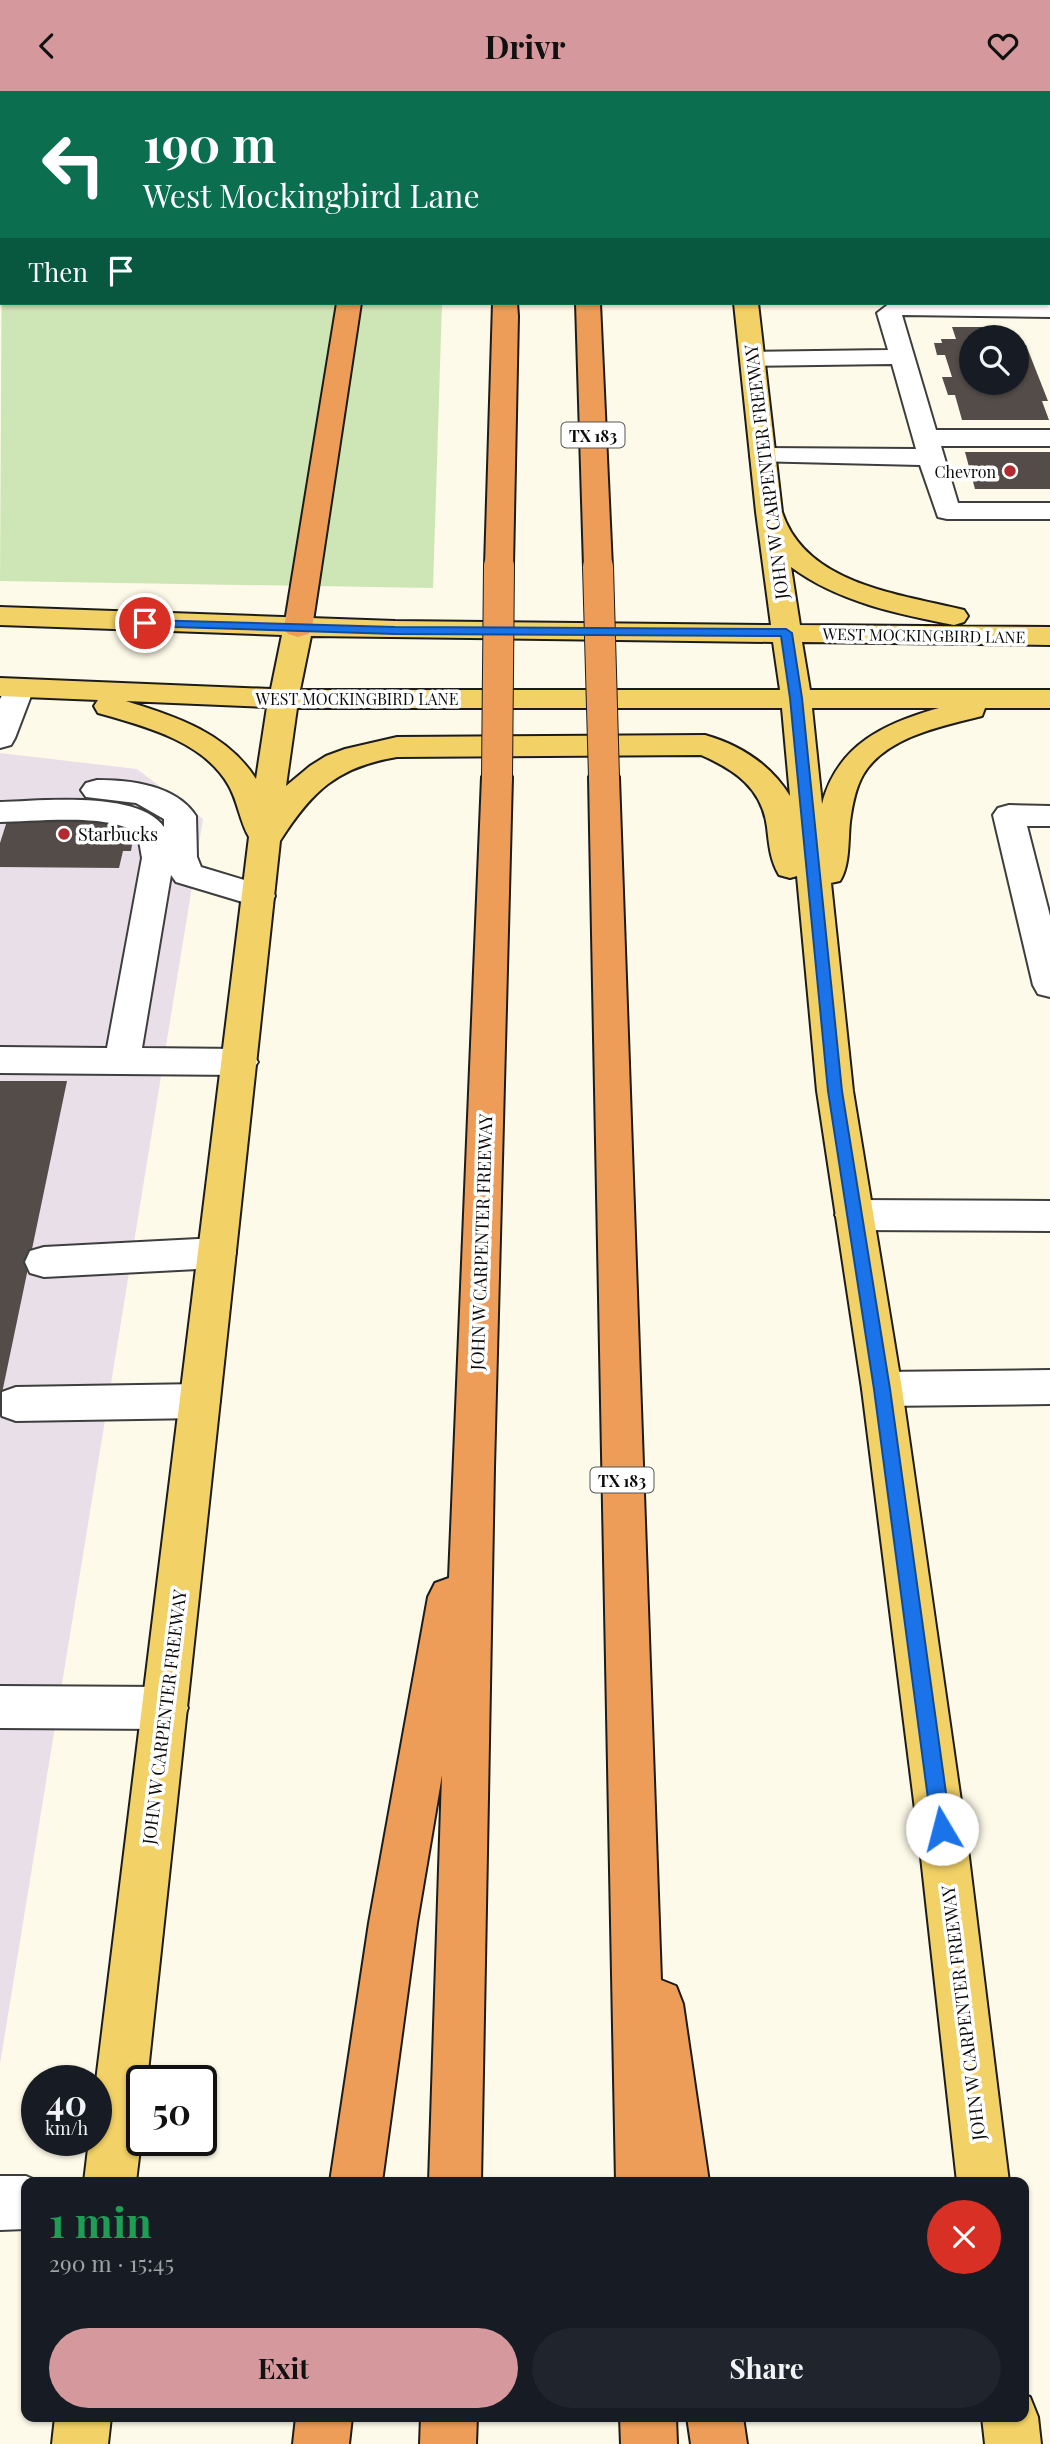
<!DOCTYPE html>
<meta charset="utf-8">
<style>
body{margin:0;font-family:"Playfair Display",serif;background:#20242c;color:#f1f3f6;height:100vh;display:flex;flex-direction:column;font-size:26px;white-space:nowrap}
*{box-sizing:border-box;margin:0}
p{font-size:23px;color:#9ea1a6}
.icon{flex:none;width:38px;height:38px;fill:none;stroke:currentColor;stroke-width:2;stroke-linecap:round;stroke-linejoin:round}
.map{position:relative;flex:1;overflow:hidden}
.details{position:absolute;left:21px;top:2086px;width:1008px;height:245px;display:flex;flex-direction:column;background:#171b24;border-radius:14px;box-shadow:0 2px 5px #0004}
.details>*{flex:none}
.hud{position:absolute;left:0px;top:0px;width:1050px;height:214px;box-shadow:0 2px 5px #0004;background:#0b6e4f;color:#fff;overflow:hidden}
.tools{position:absolute;left:959px;top:234px;display:grid;gap:14px}
.tools a{display:grid;place-items:center;width:70px;height:70px;border-radius:50%;background:#171b24;box-shadow:0 2px 5px #0004;font-size:35px}
.speed{position:absolute;left:21px;top:1974px;display:flex;gap:14px;font-size:35px;font-weight:700;text-align:center}
.speed>*{display:grid;place-content:center;width:91px;height:91px;border-radius:50%;background:#171b24;box-shadow:0 2px 5px #0004;line-height:1}
.speed small{font-size:18px;font-weight:400}
.speed .limit{border:4px solid #111;border-radius:10px;background:#fff;color:#111}
.pin{position:absolute;display:grid;place-items:center;width:60px;height:60px;color:#fff;margin:-30px;border:4px solid #fff;border-radius:50%;box-shadow:0 2px 7px #0007}
.me{position:absolute;width:77px;margin:-38px;rotate:352deg;stroke-linejoin:round;filter:drop-shadow(0 0 5px #0008)}
.turn{display:flex;align-items:center;gap:24px;height:147px;padding:0 28px;font-size:32px}
.turn .icon{width:91px;height:91px;stroke-width:2.5}
.turn b{display:block;font-size:49px;line-height:60px}
.then{display:flex;align-items:center;height:66px;padding:0 28px;background:#0003;gap:14px;font-size:26px}
.round{display:grid;place-items:center;flex:none;width:74px;height:74px;border-radius:37px;background:#20242c}
.summary{display:flex;align-items:center;justify-content:space-between;height:119px;padding:0 28px}
h1{font-size:42px;font-weight:700;line-height:52px;color:#1e9e55}
.action{display:flex;gap:14px;margin-top:auto;padding:14px 28px}
.action a{flex:1;height:80px;border-radius:42px;background:#d5999d;color:#111;font-size:28px;font-weight:700;line-height:80px;text-align:center}
.action a+a{background:#20242c;color:#f1f3f6}
header{display:flex;justify-content:space-between;align-items:center;height:91px;padding:0 28px;background:#d5999d;color:#111;font-size:32px;font-weight:700}
.map>svg:first-child{display:block}
.industrial{fill:#e8dfe9}
.green{fill:#cee6b5}
.building{fill:#534c48}
.lines{fill:none;stroke-linecap:round;stroke-linejoin:round}
.minor-casing{stroke:#3e3e3e;stroke-width:4}
.major-casing{stroke:#1c1c1c;stroke-width:4}
.highway-casing{stroke:#1c1c1c;stroke-width:4}
.minor{fill:#fff;fill-rule:evenodd}
.major{fill:#f2d166;fill-rule:evenodd}
.highway{fill:#ed9d58;fill-rule:evenodd}
.highway-bridge-casing{stroke:#1c1c1c;stroke-width:32;stroke-linecap:butt}
.highway-bridge{stroke:#ed9d58;stroke-width:30}
.route{fill:#1a73e8;stroke:#114b97;stroke-width:2}
.poi-dot{fill:#b32b30;stroke:#fff;stroke-width:2.5}
.labels{text-anchor:middle;dominant-baseline:central;stroke-width:7;stroke-linejoin:round;paint-order:stroke}
.shield{fill:#fff;stroke:#545454;stroke-width:2}
.shield-label{font-size:16px;font-weight:bold;fill:#0b0b0b}
.far-poi-label{font-size:16px;fill:#0b0b0b;stroke:#fff;text-anchor:end}
.far-street-label{font-size:16px;fill:#0b0b0b;stroke:#fff}
.street-label{font-size:18px;fill:#0b0b0b;stroke:#fff}
.poi-label{font-size:18px;fill:#0b0b0b;stroke:#fff;text-anchor:start}
</style>
<header><svg class="icon" aria-label="back" viewBox="0 0 24 24"><path d="M15 5l-7 7 7 7"/></svg>Drivr<svg class="icon" aria-label="heart" viewBox="0 0 24 24"><path d="M12 20l-8-8c-3-5 5-10 8-4 3-6 11-1 8 4z"/></svg></header>
<div class="map">
<svg width="1050" height="2353" viewBox="0 0 1050 2353">
<rect width="100%" height="100%" fill="#fefae9"/>
<path class="industrial" d="M747 0H1050V200L1048 2Z
M0 662 137 678 203 728 0 1973Z"/>
<path class="green" d="M2 128V212H442L433 497 0 490Z"/>
<path class="building" d="M952 236H985L989 247H971V292H1017V254H1026L1048 310H1042L1049 329H962L955 304H948L942 286H952L945 264H937L934 252H942L941 248H956Z
M965 361H1050V398H975Z
M91 727 119 733 132 754 131 760H123L119 777 0 776V752L7 730Z
M0 990H67L1 1307H0Z"/>
<g class="lines">
<defs>
<path id="minor" d="M890 212H1050V226L902 224 936 339H1050V355H941L958 412H1050V428H947L938 426 920 374 754 370 750 365 754 360 763 357 916 358 892 273 753 275 744 273 741 268 744 263 753 261 888 259 877 222Z
M19 588 29 591 34 597 15 647 11 654 0 657V608L9 591Z
M97 689C131 689 176 694 196 725L197 766 201 776 271 797 275 805 271 813 259 816 176 791 171 784 142 957 240 958 252 962 258 971 252 980 240 984 0 982V956L107 957 142 767 138 744C114 721 33 731 0 731V711C40 710 139 699 164 736V728L136 712 86 706 81 699 86 692Z
M1009 714 1050 715V735H1027L1050 825V906L1038 903 1033 894 993 724 998 717Z
M854 1109 1050 1110V1140L854 1139 841 1134 835 1124 841 1114Z
M217 1147 231 1151 236 1162 231 1173 217 1177 44 1186 30 1182 25 1171 30 1160 44 1156Z
M1050 1279V1313L882 1315 868 1310 862 1298 868 1286 882 1281Z
M200 1293 214 1298 220 1310 214 1322 200 1327 16 1330 2 1325V1301L16 1296Z
M0 1595 165 1596 181 1602 188 1617 181 1632 165 1638 0 1637Z
M0 2085H26L40 2091H26V2138L0 2139Z"/>
<path id="major" d="M704 0H724V2H704Z
M734 212H758L782 421C806 494 900 503 964 519L968 525 964 531 954 534C898 523 838 511 791 476L800 534 1050 536V554L802 551 810 599H1050V617H985L982 625C942 635 885 646 863 684 855 698 852 716 850 731 848 750 850 774 840 790L831 792 853 1000 902 1298 969 1766 1009 2091H957L921 1766 862 1298 817 1000 797 785 790 787 779 784C770 769 769 753 767 736 762 697 735 679 701 664L397 666C337 676 312 700 280 750L147 1990H142V2041L136 2091H84L89 2049H96V1990L249 746C240 731 238 711 229 695 204 650 144 635 98 622L94 615 98 609 0 605V587L271 598 282 544 0 534V516L395 530 771 534 756 421ZM311 545 773 551 780 599H300ZM126 610 267 616 256 688C226 641 176 626 126 610ZM297 617H782L790 705C771 674 740 654 705 644L397 646 345 658 326 665 310 675 286 695ZM812 617H939C885 632 837 654 822 713Z
M1024 2304 1030 2306 1038 2326 1041 2353H985L982 2326H1024Z
M55 2326H111L108 2353H52Z"/>
<path id="highway" d="M127 0H149L126 2Z
M393 0H413V2H393Z
M429 0H449L450 2H430Z
M570 0H590V2H570Z
M614 0H634L635 2H615Z
M0 70H2L0 83Z
M2 103V117L0 118V104Z
M337 212H361L312 537 308 543 298 546 288 543 284 537Z
M493 212H517L518 225 513 475 509 481 499 483 489 481 485 475Z
M576 212H600L612 476 608 482 598 484 588 482 584 476Z
M497 676 508 679 512 686 494 1377 481 2091H429L442 1684 417 1832 382 2091H330L369 1832 428 1506 435 1492 449 1487 482 686 486 679Z
M604 676 615 679 619 686 661 1889 676 1895 683 1913 709 2091H616L589 686 593 679Z
M296 2326H352L349 2353H293Z
M421 2326H477L476 2353H420Z
M620 2326H676L677 2353H621Z
M687 2326H743L747 2353H691Z"/>
</defs>
<use href="#minor" class="minor-casing"/>
<use href="#major" class="major-casing"/>
<use href="#highway" class="highway-casing"/>
<use href="#minor" class="minor"/>
<use href="#major" class="major"/>
<use href="#highway" class="highway"/>
<defs>
<path id="highway-bridge" d="M598 476 604 686
M497 686 499 475"/>
</defs>
<use href="#highway-bridge" class="highway-bridge-casing"/>
<use href="#highway-bridge" class="highway-bridge"/>
</g>
<path class="route" d="M145 529 395 536 786 538 792 542 802 607 842 1000 890 1298 951 1738 948 1745 942 1748 935 1745 932 1738 874 1298 828 1000 790 607 781 545 395 543 141 535 139 532Z"/>
<g class="poi-dot">
<circle cx="1010" cy="380" r="7"/>
<circle cx="64" cy="743" r="7"/>
</g>
<g class="labels">
<g class="shield">
<rect x="561.5" y="331.5" width="63" height="25" rx="5"/>
<rect x="590.5" y="1376.5" width="63" height="25" rx="5"/>
</g>
<g class="shield-label">
<text x="593" y="344">TX 183</text>
<text x="622" y="1389">TX 183</text>
</g>
<g class="far-poi-label">
<text x="996" y="380">Chevron</text>
</g>
<g class="far-street-label">
<text transform="translate(924 544) rotate(1)">WEST MOCKINGBIRD LANE</text>
<text x="357" y="607">WEST MOCKINGBIRD LANE</text>
</g>
<g class="street-label">
<text transform="translate(766 381) rotate(-97)">JOHN W CARPENTER FREEWAY</text>
<text transform="translate(481 1151) rotate(-88)">JOHN W CARPENTER FREEWAY</text>
<text transform="translate(164 1626) rotate(-83)">JOHN W CARPENTER FREEWAY</text>
<text transform="translate(963 1922) rotate(-97)">JOHN W CARPENTER FREEWAY</text>
</g>
<g class="poi-label">
<text x="78" y="743">Starbucks</text>
</g>
</g>
</svg>
<div class="tools">
<a><svg class="icon" aria-label="search" viewBox="0 0 24 24"><circle cx="10" cy="10" r="6"/><path d="M15 15l6 6"/></svg></a>
</div>
<div class="speed"><div>40<small>km/h</small></div><div class="limit">50</div></div>
<div class="pin" style="left:145px;top:532px;background:#d93025"><svg class="icon" aria-label="arrive" viewBox="0 0 24 24"><path d="M6 21V4h12l-3 4 3 4H6"/></svg></div>
<svg class="me" style="left:942px;top:1738px" viewBox="-20 -20 40 40"><circle r="19" fill="#fff"/><path d="M0-13L10 11 0 6-10 11z" fill="#1a73e8"/></svg>
<div class="hud">
<div class="turn"><svg class="icon" aria-label="left" viewBox="0 0 24 24"><path d="M17 20v-9H6M10 6l-5 5 5 5"/></svg><div><b>190 m</b>West Mockingbird Lane</div></div>
<div class="then">Then<svg class="icon" aria-label="arrive" viewBox="0 0 24 24"><path d="M6 21V4h12l-3 4 3 4H6"/></svg></div>
</div>
<section class="details">
<div class="summary"><div><h1>1 min</h1><p>290 m · 15:45</p></div><a class="round" style="background:#d93025;color:#fff"><svg class="icon" aria-label="close" viewBox="0 0 24 24"><path d="M6 6l12 12M18 6L6 18"/></svg></a></div>
<div class="action"><a>Exit</a><a>Share</a></div>
</section>
</div>
